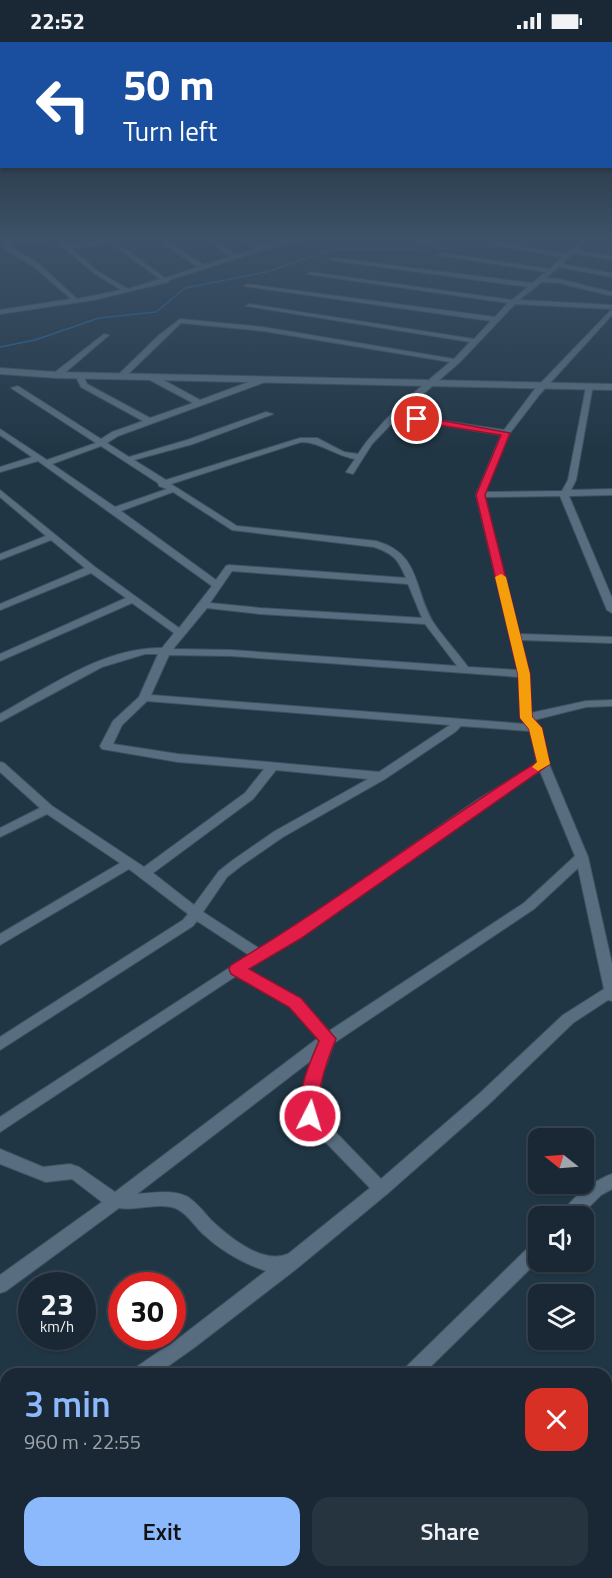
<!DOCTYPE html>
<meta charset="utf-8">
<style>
body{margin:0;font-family:"Titillium Web",sans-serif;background:#263440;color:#f1f3f6;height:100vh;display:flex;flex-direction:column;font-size:22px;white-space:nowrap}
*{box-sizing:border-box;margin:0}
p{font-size:20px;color:#9fa6ac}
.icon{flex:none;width:33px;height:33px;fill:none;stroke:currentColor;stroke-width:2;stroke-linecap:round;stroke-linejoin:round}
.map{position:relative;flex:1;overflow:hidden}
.sheet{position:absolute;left:0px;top:1326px;width:612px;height:210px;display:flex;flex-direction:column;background:#192834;border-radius:18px 18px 0 0;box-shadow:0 2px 4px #0004,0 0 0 2px #37444f}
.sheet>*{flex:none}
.banner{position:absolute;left:0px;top:0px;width:612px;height:126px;box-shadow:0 2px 4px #0004,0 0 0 2px #37444f;background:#1a4fa0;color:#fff;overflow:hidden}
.needle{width:39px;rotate:287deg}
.buttons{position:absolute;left:528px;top:1086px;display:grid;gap:12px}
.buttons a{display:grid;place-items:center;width:66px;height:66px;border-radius:12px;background:#192834;box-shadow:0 2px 4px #0004,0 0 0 2px #37444f;font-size:30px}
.speed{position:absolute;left:18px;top:1230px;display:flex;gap:12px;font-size:30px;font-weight:700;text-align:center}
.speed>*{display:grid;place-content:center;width:78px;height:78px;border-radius:50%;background:#192834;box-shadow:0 2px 4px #0004,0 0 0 2px #37444f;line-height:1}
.speed small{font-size:15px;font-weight:400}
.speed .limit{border:9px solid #d22;background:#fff;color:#111}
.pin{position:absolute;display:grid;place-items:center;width:51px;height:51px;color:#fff;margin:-26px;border:3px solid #fff;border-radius:50%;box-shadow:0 2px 6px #0007}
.me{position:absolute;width:66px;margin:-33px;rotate:5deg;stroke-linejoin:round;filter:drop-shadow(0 0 4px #0008)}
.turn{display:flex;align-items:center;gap:21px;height:126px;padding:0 24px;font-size:27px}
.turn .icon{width:78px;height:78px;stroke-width:2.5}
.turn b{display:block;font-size:42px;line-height:51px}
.round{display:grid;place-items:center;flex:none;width:63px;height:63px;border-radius:18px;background:#263440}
.head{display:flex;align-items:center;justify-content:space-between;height:102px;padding:0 24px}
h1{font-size:36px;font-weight:600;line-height:45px;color:#8cb9fc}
.cta{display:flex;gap:12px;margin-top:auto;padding:12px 24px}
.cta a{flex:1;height:69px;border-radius:18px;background:#8cb9fc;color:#111;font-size:24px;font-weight:600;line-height:69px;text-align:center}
.cta a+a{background:#263440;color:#f1f3f6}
.status{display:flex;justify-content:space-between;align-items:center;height:42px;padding:0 30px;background:#192834;direction:ltr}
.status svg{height:16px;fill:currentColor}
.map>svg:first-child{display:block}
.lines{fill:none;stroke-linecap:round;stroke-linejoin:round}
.stream{stroke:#1e66a1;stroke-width:1.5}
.street-casing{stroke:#40525e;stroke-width:2}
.secondary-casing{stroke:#40525e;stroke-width:2}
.street{fill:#586e80;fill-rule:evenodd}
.secondary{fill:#586e80;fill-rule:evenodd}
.route{fill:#e11d48;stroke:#92132f;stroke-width:1.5}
.slow{fill:#f59e0b}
</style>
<div class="status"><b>22:52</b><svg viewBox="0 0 49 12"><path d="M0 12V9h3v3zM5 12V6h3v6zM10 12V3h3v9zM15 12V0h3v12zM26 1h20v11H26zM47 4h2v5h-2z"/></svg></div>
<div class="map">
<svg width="612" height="1536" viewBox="0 0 612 1536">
<rect width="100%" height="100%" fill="#213645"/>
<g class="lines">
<path class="stream" d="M0 305 35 298 99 276 156 270 185 246 266 230 334 207 454 206 468 195"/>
<defs>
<path id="street" d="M58 195 69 204 118 195H131L115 199 165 236 198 225 153 195H160L204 223 230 215 205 195H212L236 213 255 207 236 195H243L260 205 281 199 261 195 291 197 322 195 276 204 169 238 168 240 94 258 0 272V268L71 257 33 224 7 209 4 206 3 201H0V197ZM55 198 95 232 121 248 77 257 38 221 10 205 9 200ZM109 200 160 237 128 247 99 230 72 207Z
M372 195H397L438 200 435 202Z
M584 195H590L577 208 612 214V218L573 211 562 222 612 231V235L559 225 546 236 559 237 612 250V254L559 241 542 240 519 258 612 263V267L515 262 459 321 400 372 504 388 534 348 612 267V273L540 352 510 391 485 450 562 449 568 438 586 345 593 343 576 438 571 448 612 447V453L569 454 612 556V571L607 568 560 454 485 455 519 592 612 595V601L521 598 529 632 531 671 586 659 612 658V664L586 665 534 678 541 686 549 722 588 815 612 922V959L608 958 573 981 489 1062 387 1152 295 1228 195 1305 157 1332H132L135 1326 183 1293 266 1229C242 1221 220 1208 202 1191 194 1183 186 1170 175 1166 158 1160 137 1169 119 1166L6 1249 0 1251V1233L102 1160 72 1137 46 1140 0 1122V1107L43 1125 70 1122 79 1125 115 1150 318 996 290 965 236 934 0 1090V1075L249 913 197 879 193 884 0 1008V995L183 878 188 872 129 827 0 903V892L120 821 47 772 0 795V786L40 766 0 730V720L4 721 52 764 144 825 245 751 264 727 178 720 102 707 100 704 113 679 139 655 158 612H145L102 625 0 680V672C49 645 104 605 162 606L174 591 132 561 0 619V612L126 556 91 531 0 568V562L85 526 51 498 0 518V512L46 494 0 455V448L95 525 179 586 212 544 38 419 0 430V425L32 415 0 393V387L47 418 96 401 11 346 18 344 101 397 112 390 143 379 81 345 75 333 76 331H82L87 342 150 376 193 361 148 337V333H154L200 358 262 335H268V339L118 394 107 401 129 415 187 398 266 370 273 372 193 402 134 418 166 438 300 396H317L344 410 358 412C382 376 417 348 450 320L263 289 181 281 124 336 117 334 158 294 180 277 263 285 454 317 470 300 246 264 249 262 474 297 491 279 244 244 247 242 495 275 508 261 307 232 310 230 512 258 528 245 330 218 333 216 532 241 546 230 438 213 441 211 550 227 562 215 490 202 493 200 566 212ZM397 376 501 393 476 453 518 628 468 625C457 610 443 595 433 580 413 546 421 512 376 499L237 484 171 442 301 400C320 400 334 413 355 417L346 430 353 432 372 402ZM101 404 158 441 159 444 167 447 115 465 52 422ZM173 450 232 488 374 505C394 512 398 517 406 536L229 523 226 524 216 538 121 469ZM232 529 408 542 422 576 260 566 210 561ZM207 566 260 572 425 582 457 624 231 608 173 607ZM169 613 231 614 519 635 521 676 525 682 151 653ZM147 659 450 683 379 730 178 712 113 702 122 683ZM461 684 530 689 537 721 477 758 289 889 260 907 203 870 227 835 241 824 283 795 385 737 455 690ZM276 728 368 737 275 789 233 818 219 829 194 863 153 831 253 757ZM540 729 575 814 524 861 329 989 300 957 247 927C349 867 441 792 540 729ZM578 826 604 947 563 973 479 1052 381 1137 318 1072 322 1035 334 1001 534 867ZM313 1017C308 1032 297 1064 305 1079L370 1146 288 1212C262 1223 228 1194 211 1178 204 1170 197 1161 188 1155 172 1147 155 1151 137 1152Z
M598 195H612V199L599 196Z
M104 292 109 293 60 335H54V331Z
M612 1132V1147L601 1153 580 1174H562C568 1157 595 1138 612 1132Z
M538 1200V1219L423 1332H402L405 1326 532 1202Z
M6 1440V1462L0 1465V1443Z
M217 1530H240L238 1536H215Z
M371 1530H394L396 1536H373Z"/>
<path id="secondary" d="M0 326 57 330 612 342V348L57 336 0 332Z"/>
</defs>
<use href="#street" class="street-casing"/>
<use href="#secondary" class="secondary-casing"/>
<use href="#street" class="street"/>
<use href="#secondary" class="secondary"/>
</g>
<linearGradient id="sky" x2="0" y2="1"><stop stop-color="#121e26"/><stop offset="0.48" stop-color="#3d5268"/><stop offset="1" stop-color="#3d5268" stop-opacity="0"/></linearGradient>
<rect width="612" height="410" fill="url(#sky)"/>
<path class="route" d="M417 374 510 391 485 453 530 632 532 675 542 686 550 722 300 897 249 927 301 956 336 997C328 1016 321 1035 319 1055 318 1064 320 1071 316 1079L310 1082 304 1079C293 1056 310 1020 319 999L289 965 231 932 229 927 231 923C336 860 433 785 537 720L529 687 520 676 518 632 476 453 501 393 414 379V375Z"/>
<path class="slow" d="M501 532 506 535 530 632 532 675 542 686 550 722 538 729 532 725 537 720 529 687 520 676 518 632 495 535Z"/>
</svg>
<div class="buttons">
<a><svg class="needle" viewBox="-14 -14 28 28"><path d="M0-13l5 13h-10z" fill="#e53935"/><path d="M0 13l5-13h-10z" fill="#9fa6ac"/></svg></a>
<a><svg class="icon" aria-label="sound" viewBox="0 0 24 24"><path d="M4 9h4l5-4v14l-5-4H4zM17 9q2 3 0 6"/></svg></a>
<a><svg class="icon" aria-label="layers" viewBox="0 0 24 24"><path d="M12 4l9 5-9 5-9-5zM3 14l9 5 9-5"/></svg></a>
</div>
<div class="speed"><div>23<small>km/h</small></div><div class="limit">30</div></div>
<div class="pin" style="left:417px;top:377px;background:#d93025"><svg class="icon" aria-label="arrive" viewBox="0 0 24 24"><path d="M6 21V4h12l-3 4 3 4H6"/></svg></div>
<svg class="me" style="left:310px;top:1074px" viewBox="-20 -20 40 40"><circle r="17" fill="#e11d48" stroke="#fff" stroke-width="3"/><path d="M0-11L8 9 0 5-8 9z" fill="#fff"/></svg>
<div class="banner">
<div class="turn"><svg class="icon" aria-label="left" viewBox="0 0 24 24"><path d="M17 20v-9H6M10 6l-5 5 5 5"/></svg><div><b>50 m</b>Turn left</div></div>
</div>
<section class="sheet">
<div class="head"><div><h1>3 min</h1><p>960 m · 22:55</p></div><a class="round" style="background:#d93025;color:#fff"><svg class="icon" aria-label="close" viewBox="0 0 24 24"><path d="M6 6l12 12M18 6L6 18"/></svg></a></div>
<div class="cta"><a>Exit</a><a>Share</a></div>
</section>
</div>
